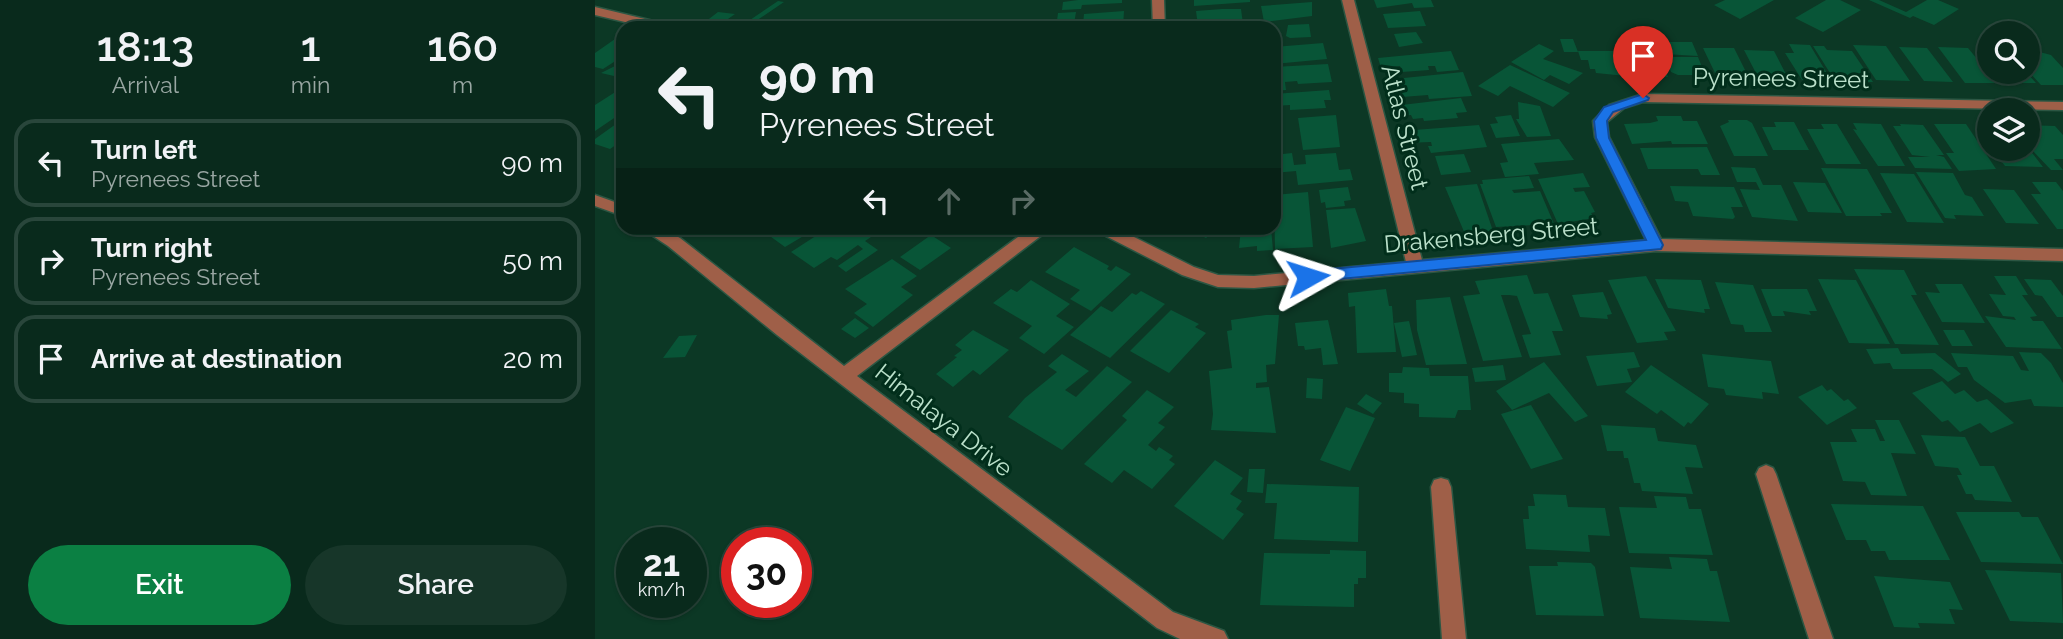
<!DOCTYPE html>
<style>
body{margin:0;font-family:Raleway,sans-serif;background:#173629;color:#f1f3f6;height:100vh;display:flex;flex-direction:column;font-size:26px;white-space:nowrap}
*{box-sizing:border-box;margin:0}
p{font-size:23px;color:#99a7a3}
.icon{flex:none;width:38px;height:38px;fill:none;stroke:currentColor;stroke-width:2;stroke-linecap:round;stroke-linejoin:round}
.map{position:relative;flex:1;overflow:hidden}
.sheet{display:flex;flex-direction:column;background:#092a1c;width:595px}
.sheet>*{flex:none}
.guide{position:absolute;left:21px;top:21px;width:665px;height:214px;border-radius:21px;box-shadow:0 2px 5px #0004,0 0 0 2px #29463b;background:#092a1c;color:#f1f3f6;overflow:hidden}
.tools{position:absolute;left:1382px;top:21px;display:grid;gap:14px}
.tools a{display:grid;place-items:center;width:63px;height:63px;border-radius:50%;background:#092a1c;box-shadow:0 2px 5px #0004,0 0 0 2px #29463b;font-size:35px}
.speed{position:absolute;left:21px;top:527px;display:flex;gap:14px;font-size:35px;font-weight:700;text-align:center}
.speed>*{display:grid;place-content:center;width:91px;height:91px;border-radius:50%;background:#092a1c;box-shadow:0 2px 5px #0004,0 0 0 2px #29463b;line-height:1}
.speed small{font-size:18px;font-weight:400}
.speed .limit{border:10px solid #d22;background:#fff;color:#111}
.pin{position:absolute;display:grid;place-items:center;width:60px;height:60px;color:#fff;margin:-72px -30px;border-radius:50% 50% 50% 0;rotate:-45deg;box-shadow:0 0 7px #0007}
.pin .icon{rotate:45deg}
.me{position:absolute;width:77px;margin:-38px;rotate:84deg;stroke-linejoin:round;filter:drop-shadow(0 0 5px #0008)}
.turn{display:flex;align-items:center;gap:24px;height:147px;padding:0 28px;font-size:32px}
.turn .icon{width:91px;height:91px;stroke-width:2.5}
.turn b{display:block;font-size:49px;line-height:60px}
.lanes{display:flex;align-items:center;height:66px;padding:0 28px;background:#0003;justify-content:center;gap:35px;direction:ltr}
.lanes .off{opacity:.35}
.eta{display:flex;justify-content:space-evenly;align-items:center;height:119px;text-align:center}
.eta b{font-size:42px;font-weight:600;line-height:49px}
.primary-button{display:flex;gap:14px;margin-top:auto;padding:14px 28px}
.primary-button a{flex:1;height:80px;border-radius:42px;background:#0b8043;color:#fff;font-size:28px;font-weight:600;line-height:80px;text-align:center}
.primary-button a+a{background:#173629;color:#f1f3f6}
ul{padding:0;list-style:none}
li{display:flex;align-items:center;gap:21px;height:88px;margin:0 14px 10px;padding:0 14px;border:4px solid #29463b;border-radius:21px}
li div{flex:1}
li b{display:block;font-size:26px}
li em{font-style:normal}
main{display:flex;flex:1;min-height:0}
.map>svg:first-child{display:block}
.building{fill:#085537}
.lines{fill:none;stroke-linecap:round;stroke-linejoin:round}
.minor-casing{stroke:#2c5643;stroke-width:3}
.minor{fill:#9f5f48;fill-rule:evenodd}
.route{fill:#1a73e8;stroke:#114b97;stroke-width:2}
.labels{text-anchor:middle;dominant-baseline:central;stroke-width:6;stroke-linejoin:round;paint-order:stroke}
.street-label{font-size:24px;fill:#bbe1cb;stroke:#012e1b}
</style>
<main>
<section class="sheet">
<div class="eta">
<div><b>18:13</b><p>Arrival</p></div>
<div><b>1</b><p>min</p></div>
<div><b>160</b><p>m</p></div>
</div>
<ul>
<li><svg class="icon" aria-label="left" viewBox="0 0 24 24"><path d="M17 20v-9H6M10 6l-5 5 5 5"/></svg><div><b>Turn left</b><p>Pyrenees Street</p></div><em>90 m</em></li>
<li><svg class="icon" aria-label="right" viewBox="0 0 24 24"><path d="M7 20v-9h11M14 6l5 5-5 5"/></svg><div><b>Turn right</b><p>Pyrenees Street</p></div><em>50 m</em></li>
<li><svg class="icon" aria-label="arrive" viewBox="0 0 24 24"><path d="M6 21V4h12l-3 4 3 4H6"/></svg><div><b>Arrive at destination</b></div><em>20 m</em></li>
</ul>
<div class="primary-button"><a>Exit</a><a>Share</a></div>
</section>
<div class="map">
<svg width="1468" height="639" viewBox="0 0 1468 639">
<rect width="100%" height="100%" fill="#0c3825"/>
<path class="building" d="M483 0H527V3L487 5 486 9 467 10 468 2Z
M599 0H655V2L599 6Z
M779 0H836L839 7 819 8 817 3 782 8Z
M1130 0H1179L1145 19 1119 5Z
M1231 0H1245L1266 10 1228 32 1200 18Z
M1274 0H1284L1311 12 1332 0H1343L1364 9 1339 25 1318 16 1315 18Z
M183 1 189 2 161 21 155 20Z
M717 2V16L669 22 666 6Z
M627 9H646L648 24 603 26 601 11Z
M529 11 528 27 525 28H461L463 13 481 12 479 24H488L489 14Z
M825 11 831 26 793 28 788 14Z
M123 12 140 14 126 24 110 22Z
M714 24 716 37 695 38 691 36 693 25Z
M821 32 828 43 804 47 799 34Z
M20 39 28 41V52L19 57 25 58 8 69 0 67V53Z
M965 39H978L983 52H969Z
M1022 39 1058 44 1073 77 1044 74 1048 84H1037Z
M1064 42H1097L1103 56 1069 54Z
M728 43 732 59 679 64V47Z
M944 44 959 51 948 59 988 73 974 84 955 75 949 80 916 62Z
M1194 44 1215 45 1236 80H1207L1190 53H1199Z
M1258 45 1291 46 1315 81 1281 80Z
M1218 46H1229L1232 50 1257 51 1278 82H1255L1250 74 1235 73Z
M1304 47 1332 48 1358 82 1329 81Z
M1343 47 1373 48 1402 83H1370Z
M1108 48H1139L1152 74H1145L1149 80H1129L1126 73H1120Z
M1433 49 1456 55 1468 68V85H1446L1433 71Z
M1149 50 1179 51 1194 80 1164 79Z
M856 51 864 70 842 72 840 66H833L834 70 807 72 805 66 786 68 783 58Z
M983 51H1024L1031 76 1001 73 1000 69H995L993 60H986Z
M1070 57H1103L1109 72H1104L1105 75H1083L1076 72Z
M28 62V71L19 76 6 73Z
M733 64 737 82 703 84 702 81 690 82 691 90 679 91V67Z
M915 65 975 93 958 107 915 86 903 96 883 86Z
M868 72 877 96 834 99 833 95 807 97 799 79Z
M1397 72H1431L1441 83H1407Z
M25 89 28 90V112L0 131V105Z
M734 90 736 100H729L731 108 695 110V105L679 106V94Z
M866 98 872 112 861 113 863 118 829 121 828 118 818 119 816 115 802 116 798 106Z
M923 102 945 106 956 136 932 137 921 119H924Z
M741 115 745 147 708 150 703 118Z
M916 115 925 136 901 138 895 124 903 123 900 117Z
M1061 116H1086L1088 121H1102L1113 144H1077L1076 141 1037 144 1029 124 1055 123 1063 121Z
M28 119V140L15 149 0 144V139Z
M1133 120H1152L1157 123 1173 156H1139L1125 126 1134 122Z
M1179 122H1199L1214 150H1178L1167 127H1181Z
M1258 123 1286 124 1310 166H1283L1258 129 1262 130Z
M1226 124H1242L1266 164H1231L1212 129H1229Z
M1305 124 1328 125 1349 155H1341L1349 157 1357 169 1320 168 1313 157H1335L1317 155 1298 126H1306Z
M1339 124H1371L1401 169 1364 171 1351 153H1359Z
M884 125 892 147 836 153 833 146H837L836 142 809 143 806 131Z
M1433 125 1460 126 1468 135V159H1459L1468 170H1456L1438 151 1433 145Z
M964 139 979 160 939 163 944 174 910 177 905 163 913 162 906 144Z
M1112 147 1125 175H1106L1103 169H1053L1045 148Z
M1397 149H1434L1448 167 1410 166Z
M697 153 699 165 711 164 710 155 741 153 744 170 755 169 758 180 703 185 701 171 679 173V155Z
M869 154 876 172 846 175 840 156Z
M1136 167 1160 168 1168 185H1186L1203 221 1157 217 1145 189 1165 190 1161 182H1142Z
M1226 168 1272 169 1297 213H1285L1287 216H1251Z
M1321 172 1358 173 1370 195 1377 197 1389 216 1359 215 1361 219 1350 218Z
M988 173 995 187 978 188 980 192 989 191 1000 212 996 213 999 218 963 224 943 179Z
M1285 173 1319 174 1349 223 1312 222Z
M934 176 939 188 917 190 919 193 945 191 959 224 901 227 885 184H888L887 180Z
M1198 182 1230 183 1247 213 1213 212Z
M1437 182H1461L1468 191V229H1462L1436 194H1446Z
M882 184 898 231 870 234 850 187Z
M1075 186 1139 187 1148 207H1136L1140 217 1138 219 1098 216 1093 202 1080 201Z
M753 187 756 200 749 201 750 206 731 208 730 202 726 203 724 190Z
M1388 189 1419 190 1444 224 1411 223Z
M713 192 718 247 680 249 679 195Z
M760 208 771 241 736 248 731 210Z
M184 228H229L225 230 222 228 190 247 172 234Z
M233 228H280L285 231 270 241 283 250 251 272 243 266 268 249 263 245 242 260 236 257 219 268 196 252Z
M591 228H623L611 238Z
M646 228H676L678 250 662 251V246L644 248Z
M336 235 356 248 325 270 305 257Z
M479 247 514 266 512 269 516 271 521 266 536 274 496 311 475 299 485 290 450 272Z
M297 259 322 276 306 287 318 295 278 327 259 313 272 304 250 289Z
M1259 269 1309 270 1322 295H1316L1344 345 1300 344Z
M932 275 939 294 953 293 968 331H957L966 355 935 358 927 335 936 334 922 296 914 295H906L927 357 888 361 868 296 885 294 880 281Z
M1051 276 1081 331 1069 332 1073 340 1042 343 1013 280Z
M1399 276H1421L1433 295H1427L1442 316 1435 317 1438 321H1448L1467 349 1411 347 1390 316 1421 320 1419 317 1408 316 1394 294 1411 295Z
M1060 279 1106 280 1115 309H1109L1110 313 1073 308Z
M1223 279 1261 280 1295 344 1254 343Z
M1429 279 1456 280 1468 296V317H1462L1447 296 1440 295Z
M436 280 475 304 461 316 479 327 449 354 424 338 437 326 398 303 416 289 422 292Z
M1120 282 1158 285 1177 332H1150L1148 325 1136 324Z
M1340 284H1367L1390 323 1347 322 1330 292 1345 293Z
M791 289 794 306H797L801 352 762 353 760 306 754 307 753 293Z
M1166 289H1212L1222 311H1214L1216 315 1188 311 1190 316H1177Z
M546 291 570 304 515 358 475 335 506 306 517 312 537 293 541 295Z
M1008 292 1017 314 1012 315 1013 319 985 317 977 295Z
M855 297 872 364 831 365 822 330 821 300Z
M576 310 604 324 600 327 611 333 574 373 535 351Z
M671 315H684L680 364 671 365 672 382 661 383V388L674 387 681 433 616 430 618 414 614 371 637 368 632 331 637 330 636 320Z
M260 318 274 328 260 338 246 329Z
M733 320 743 364 728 365 726 348 710 350 709 346H703L700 323Z
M814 321 822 355 807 357 799 323Z
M378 330 414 350 385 375 378 370 358 387 341 374 362 357 359 356 367 350 360 345Z
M1348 330H1369L1378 346H1357Z
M102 335 90 357 68 358 84 336Z
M1303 348 1306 354 1340 353 1366 374 1353 382 1337 369H1298L1295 363 1279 364 1271 349Z
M1039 352 1045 367 1032 369 1037 382 1002 386 991 356Z
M1424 352 1446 353 1456 363 1468 383V407L1439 406 1436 399 1410 403 1379 380 1372 367H1363L1356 353 1418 356 1426 370 1434 371Z
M467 354 494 371 470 390 481 397 512 366 537 382 467 450 413 417 430 398 462 372 453 366Z
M1107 354 1176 361 1184 394 1167 392 1168 399 1131 395 1129 389 1113 387Z
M949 362 993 416 980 422 954 393 917 410 901 391Z
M908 365 911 380 880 382 877 368Z
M1056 365 1114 404 1096 424 1093 422 1089 427 1066 410 1062 414 1030 392Z
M808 367 834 368 835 376H873L876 410H863L860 418 824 417V404L809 403V393L794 392V373H807Z
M712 378 728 379 727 399 711 398Z
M1347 381 1360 394 1369 390 1382 402 1392 399 1419 423 1396 433 1385 423 1365 432 1353 420 1347 422 1317 393Z
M1227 385 1232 391 1236 389 1249 401 1253 399 1262 408 1232 425 1203 397Z
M552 390 579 407 563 423 570 427 553 445 561 451 564 447 578 456 574 460 580 464 557 489 529 470 517 483 489 464 532 420 527 416Z
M771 394 787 403 778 414 762 404Z
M936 405 968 459 936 469 906 414Z
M751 407 780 418 755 471 725 460Z
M1280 420H1304L1321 454 1296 453 1312 496 1276 495 1270 482 1248 481 1235 442H1262L1256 429H1280L1285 441H1290Z
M1006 425 1060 428 1063 441 1101 445 1108 468 1090 467 1098 494 1047 491 1045 483H1039L1033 458H1029L1028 451H1012Z
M1326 435 1370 437 1385 466H1399L1417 502 1380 500 1377 494H1371L1362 475H1367L1363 468 1340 466Z
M620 460 648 478 635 494 647 501 641 509 649 514 628 540 579 506Z
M654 469H670L668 493 652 492Z
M672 484 764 487 763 542 679 539 682 503H670Z
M938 494 971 495 973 507 1010 508 1015 536 993 535 995 552 931 549 928 519H934L933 506H940Z
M1059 496 1091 497 1094 509H1106L1118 555 1034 553 1024 507 1062 508Z
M1236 504 1328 506 1355 560H1294L1290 551H1276L1271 540H1251Z
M1361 512H1424L1427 517H1443L1468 564 1386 562Z
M735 550 771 551V578H763V584H759V607L665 605 669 553 735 554Z
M1074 557 1112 559 1115 571H1122L1135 622 1045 618 1035 567 1077 569Z
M962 562 996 563 1000 567 1009 616 941 615 934 566H963Z
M1390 570 1466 573 1468 623 1415 621Z
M1279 576 1355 582 1368 610 1354 609 1360 624 1323 623 1325 628 1299 627Z"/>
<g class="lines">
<defs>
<path id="minor" d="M557 0H569L570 28H558Z
M747 0H759L827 260 1051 240 1000 137 998 121 1014 105 1048 94 1468 102V110L1048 102 1029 108 1012 122 1014 137 1066 239 1468 249V261L1061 251 659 288 623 287 587 275 503 232 501 228H521L599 267 623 275 659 276 811 262Z
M0 7 75 25 77 28H56L0 15Z
M0 195 28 205V216L0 206Z
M46 228H66L85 238 249 366 435 228H453L451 232 262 376 578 612 629 631 633 639H585L562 628 182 335 73 246Z
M1171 465 1178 468 1181 474 1238 639H1214L1161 474 1164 468Z
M846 478 853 480 856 487 871 639H847L836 487 839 480Z"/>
</defs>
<use href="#minor" class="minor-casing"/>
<use href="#minor" class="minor"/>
</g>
<path class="route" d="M1048 94 1054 98 1053 100 1018 112 1012 121 1014 138 1068 245 1066 249 713 282 705 277 713 271 1051 240 1001 138 999 121 1009 107Z"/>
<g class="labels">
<g class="street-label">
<text transform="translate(1186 78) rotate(1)">Pyrenees Street</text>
<text transform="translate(810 127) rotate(76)">Atlas Street</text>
<text transform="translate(896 235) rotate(-5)">Drakensberg Street</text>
<text transform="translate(349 420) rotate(38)">Himalaya Drive</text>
</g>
</g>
</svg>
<div class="tools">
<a><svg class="icon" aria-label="search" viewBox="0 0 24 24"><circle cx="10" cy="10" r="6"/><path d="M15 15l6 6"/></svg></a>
<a><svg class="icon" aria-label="layers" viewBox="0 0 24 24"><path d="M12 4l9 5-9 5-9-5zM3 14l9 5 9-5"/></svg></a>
</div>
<div class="speed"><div>21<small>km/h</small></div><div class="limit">30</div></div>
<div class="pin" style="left:1048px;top:98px;background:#d93025"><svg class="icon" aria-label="arrive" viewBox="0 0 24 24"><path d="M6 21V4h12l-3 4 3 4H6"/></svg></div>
<svg class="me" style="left:713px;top:277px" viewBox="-20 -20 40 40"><path d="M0-17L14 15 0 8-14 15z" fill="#1a73e8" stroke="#fff" stroke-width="4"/></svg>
<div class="guide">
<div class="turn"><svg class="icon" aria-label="left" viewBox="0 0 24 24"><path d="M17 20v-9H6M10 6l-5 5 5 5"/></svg><div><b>90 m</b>Pyrenees Street</div></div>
<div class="lanes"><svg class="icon" aria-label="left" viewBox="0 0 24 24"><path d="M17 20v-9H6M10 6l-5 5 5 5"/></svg><svg class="icon off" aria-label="ahead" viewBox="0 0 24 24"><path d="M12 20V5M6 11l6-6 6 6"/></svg><svg class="icon off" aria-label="right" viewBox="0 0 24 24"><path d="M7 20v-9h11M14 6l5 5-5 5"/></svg></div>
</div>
</div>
</main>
